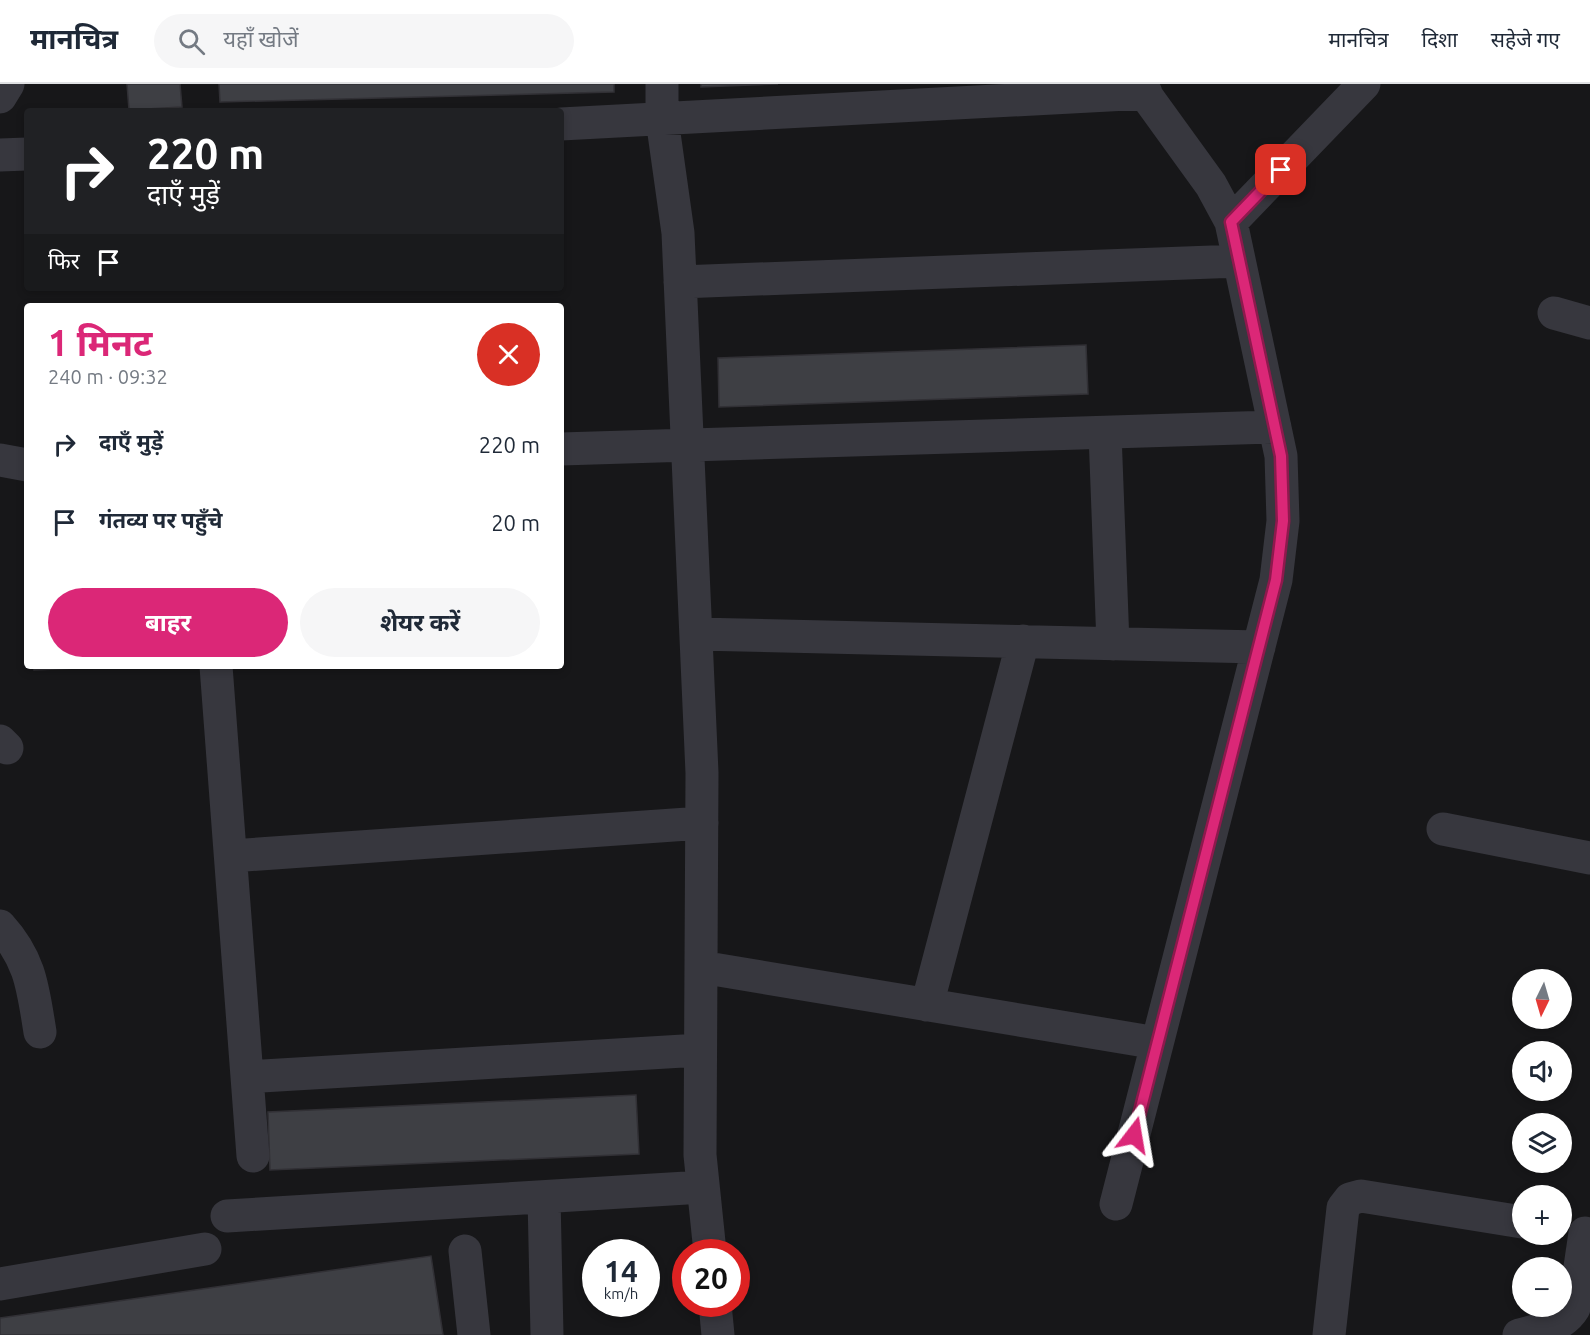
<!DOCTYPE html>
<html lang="hi">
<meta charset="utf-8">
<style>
body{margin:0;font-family:Ubuntu,"Noto Sans Devanagari",sans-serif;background:#f6f6f7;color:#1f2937;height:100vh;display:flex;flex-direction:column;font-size:22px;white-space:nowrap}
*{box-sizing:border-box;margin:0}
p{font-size:20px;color:#747a83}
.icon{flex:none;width:33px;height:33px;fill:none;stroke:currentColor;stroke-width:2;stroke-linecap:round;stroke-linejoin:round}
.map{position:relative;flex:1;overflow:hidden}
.drawer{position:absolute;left:24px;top:219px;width:540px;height:366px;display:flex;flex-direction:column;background:#fff;border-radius:6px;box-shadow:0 3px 9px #0003}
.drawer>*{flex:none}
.guide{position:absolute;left:24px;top:24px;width:540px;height:183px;border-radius:6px;box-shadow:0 3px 9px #0003;background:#202124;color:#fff;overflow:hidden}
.needle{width:39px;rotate:185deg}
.fabs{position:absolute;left:1512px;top:885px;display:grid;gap:12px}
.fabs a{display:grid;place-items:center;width:60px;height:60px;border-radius:50%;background:#fff;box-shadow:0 3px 9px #0003;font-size:30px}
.speed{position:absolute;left:582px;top:1155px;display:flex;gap:12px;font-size:30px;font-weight:700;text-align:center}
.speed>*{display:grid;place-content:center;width:78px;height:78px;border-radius:50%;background:#fff;box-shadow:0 3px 9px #0003;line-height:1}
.speed small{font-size:15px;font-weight:400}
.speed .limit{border:9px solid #d22;background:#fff;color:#111}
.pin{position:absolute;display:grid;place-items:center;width:51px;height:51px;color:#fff;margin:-26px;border-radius:12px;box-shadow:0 3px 9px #0006}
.me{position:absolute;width:66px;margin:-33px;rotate:14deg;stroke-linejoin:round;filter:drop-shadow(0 0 4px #0008)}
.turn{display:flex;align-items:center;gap:21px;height:126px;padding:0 24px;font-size:27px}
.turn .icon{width:78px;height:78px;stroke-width:2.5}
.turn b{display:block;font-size:42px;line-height:51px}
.then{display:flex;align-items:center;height:57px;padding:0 24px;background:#0003;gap:12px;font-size:22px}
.round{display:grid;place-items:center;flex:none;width:63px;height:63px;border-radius:32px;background:#f6f6f7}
.headline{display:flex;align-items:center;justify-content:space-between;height:102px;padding:0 24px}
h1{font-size:36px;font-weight:700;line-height:45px;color:#db2777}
.action{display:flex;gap:12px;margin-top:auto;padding:12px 24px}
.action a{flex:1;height:69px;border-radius:36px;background:#db2777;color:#fff;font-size:24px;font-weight:700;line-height:69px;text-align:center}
.action a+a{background:#f6f6f7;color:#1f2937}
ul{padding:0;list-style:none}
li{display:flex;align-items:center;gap:18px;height:78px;padding:0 24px}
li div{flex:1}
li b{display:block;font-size:22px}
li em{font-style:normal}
header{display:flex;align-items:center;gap:36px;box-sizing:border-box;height:84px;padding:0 30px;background:#fff;border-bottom:2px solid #e0e1e3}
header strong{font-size:28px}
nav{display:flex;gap:33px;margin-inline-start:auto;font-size:21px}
.search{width:420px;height:54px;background:#f6f6f7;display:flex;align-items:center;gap:15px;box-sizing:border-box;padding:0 21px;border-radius:33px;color:#747a83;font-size:22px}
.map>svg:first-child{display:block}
.building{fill:#3e3f44;stroke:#313035;stroke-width:1.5}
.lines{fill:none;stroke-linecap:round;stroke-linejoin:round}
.minor{stroke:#37373e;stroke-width:33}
.route-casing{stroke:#8e194d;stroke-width:15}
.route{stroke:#db2777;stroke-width:10}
</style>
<header>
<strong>मानचित्र</strong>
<div class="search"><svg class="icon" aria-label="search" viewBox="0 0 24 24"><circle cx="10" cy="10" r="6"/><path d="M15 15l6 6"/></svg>यहाँ खोजें</div>
<nav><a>मानचित्र</a><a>दिशा</a><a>सहेजे गए</a></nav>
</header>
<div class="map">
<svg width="1590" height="1251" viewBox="0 0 1590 1251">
<rect width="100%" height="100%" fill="#171719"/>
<path class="building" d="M127 0H180L182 23 129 26Z
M219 0H614V8L220 18Z
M701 0H778L701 3Z
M1086 261 1088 310 719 323 718 274Z
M34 582H123L34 586Z
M636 1011 639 1070 270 1086 268 1028Z
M431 1172 443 1251H0V1234Z"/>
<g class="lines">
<path class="minor" d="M662 0V35L678 149 702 689 700 1071 710 1168
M0 13 8 0
M561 40 1146 9
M0 71 27 70
M1231 138 1364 0
M680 198 1239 177
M1554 229 1590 239
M1105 349 1113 560
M561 365 1275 343
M0 376 27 381
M696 550 1259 563
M216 582 253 1072
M0 657 7 664
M1443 745 1590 774
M231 772 702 739
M0 842C31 876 33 905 40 948
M701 883 1157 959
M927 921 1023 557
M247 993 700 966
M544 1113 547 1251
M1116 1120 1276 496 1283 437 1281 372 1231 138 1211 101 1138 0
M227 1132 703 1103
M465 1167 474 1251
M0 1200 205 1165
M715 1220 718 1251
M1329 1251 1343 1124 1350 1115 1361 1112 1522 1138
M1519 1251C1540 1245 1562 1244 1574 1224L1585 1149"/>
</g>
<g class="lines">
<defs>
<path id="route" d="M1134 1051 1276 496 1283 437 1281 372 1231 138 1281 86"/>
</defs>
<use href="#route" class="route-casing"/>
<use href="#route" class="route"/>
</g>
</svg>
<div class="fabs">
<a><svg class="needle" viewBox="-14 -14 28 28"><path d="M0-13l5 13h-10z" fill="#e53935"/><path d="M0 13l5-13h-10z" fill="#747a83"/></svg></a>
<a><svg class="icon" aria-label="sound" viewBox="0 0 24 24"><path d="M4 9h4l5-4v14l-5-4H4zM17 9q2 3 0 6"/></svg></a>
<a><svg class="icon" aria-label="layers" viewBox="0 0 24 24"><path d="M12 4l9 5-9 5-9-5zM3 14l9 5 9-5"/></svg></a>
<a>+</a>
<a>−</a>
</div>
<div class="speed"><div>14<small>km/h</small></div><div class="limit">20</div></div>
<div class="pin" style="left:1281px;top:86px;background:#d93025"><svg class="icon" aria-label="arrive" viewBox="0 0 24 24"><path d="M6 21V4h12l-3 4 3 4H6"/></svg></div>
<svg class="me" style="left:1134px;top:1051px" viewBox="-20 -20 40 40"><path d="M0-17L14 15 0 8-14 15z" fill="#db2777" stroke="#fff" stroke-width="4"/></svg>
<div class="guide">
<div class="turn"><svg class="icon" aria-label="right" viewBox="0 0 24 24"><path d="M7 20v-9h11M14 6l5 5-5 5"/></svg><div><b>220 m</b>दाएँ मुड़ें</div></div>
<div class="then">फिर<svg class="icon" aria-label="arrive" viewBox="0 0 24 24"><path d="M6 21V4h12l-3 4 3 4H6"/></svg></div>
</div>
<section class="drawer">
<div class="headline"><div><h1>1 मिनट</h1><p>240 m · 09:32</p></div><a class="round" style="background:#d93025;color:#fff"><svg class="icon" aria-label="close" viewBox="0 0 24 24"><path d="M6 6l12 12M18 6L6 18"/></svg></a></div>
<ul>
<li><svg class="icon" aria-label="right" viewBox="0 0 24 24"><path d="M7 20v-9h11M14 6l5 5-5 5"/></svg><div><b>दाएँ मुड़ें</b></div><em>220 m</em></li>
<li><svg class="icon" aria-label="arrive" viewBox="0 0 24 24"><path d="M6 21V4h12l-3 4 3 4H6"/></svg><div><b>गंतव्य पर पहुँचे</b></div><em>20 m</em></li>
</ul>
<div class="action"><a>बाहर</a><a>शेयर करें</a></div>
</section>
</div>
